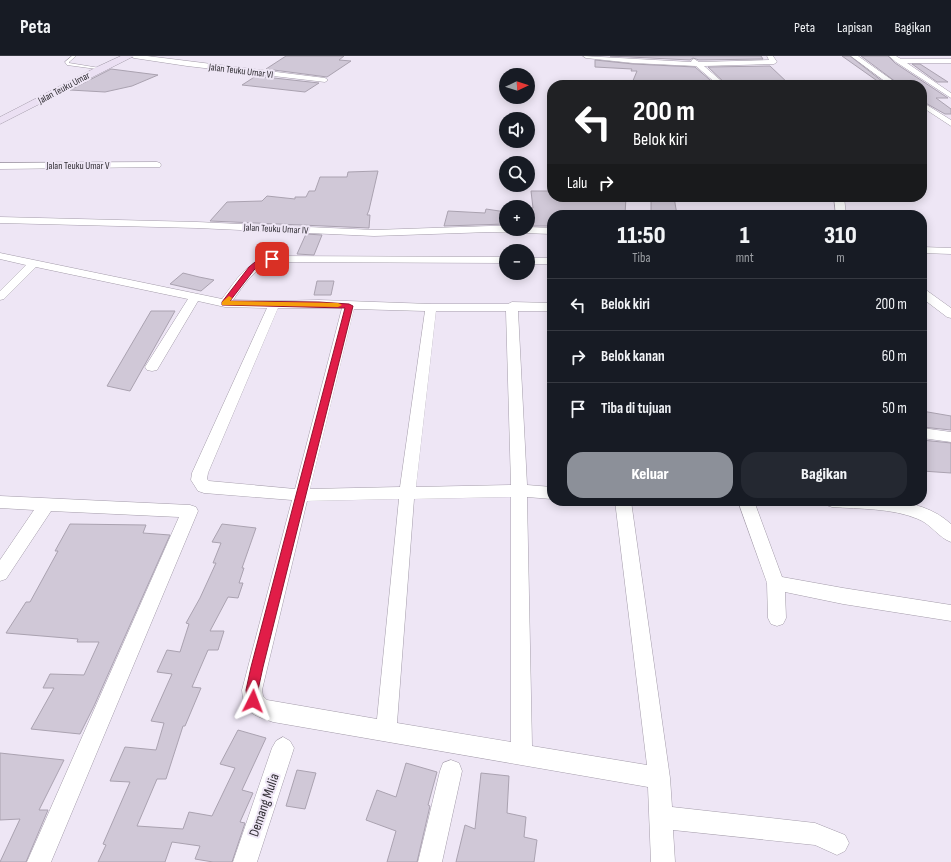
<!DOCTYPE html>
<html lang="id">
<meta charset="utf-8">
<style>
body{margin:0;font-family:"Sofia Sans Condensed",sans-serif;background:#242831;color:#f1f3f6;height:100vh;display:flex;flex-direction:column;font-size:15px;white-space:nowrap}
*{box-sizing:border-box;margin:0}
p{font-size:13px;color:#9ea1a6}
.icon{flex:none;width:22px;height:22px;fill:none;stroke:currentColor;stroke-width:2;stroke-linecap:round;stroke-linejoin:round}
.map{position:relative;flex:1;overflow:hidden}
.details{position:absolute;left:547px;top:154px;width:380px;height:296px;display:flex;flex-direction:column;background:#171b24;border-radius:16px;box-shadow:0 2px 10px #0003}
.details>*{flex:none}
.banner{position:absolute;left:547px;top:24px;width:380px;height:122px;border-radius:16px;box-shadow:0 2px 10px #0003;background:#202124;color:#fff;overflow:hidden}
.needle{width:26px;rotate:86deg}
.fabs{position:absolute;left:499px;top:12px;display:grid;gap:8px}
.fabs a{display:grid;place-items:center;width:36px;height:36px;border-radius:50%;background:#171b24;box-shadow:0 2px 10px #0003;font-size:20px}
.pin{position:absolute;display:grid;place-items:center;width:34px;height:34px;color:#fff;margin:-17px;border-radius:8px;box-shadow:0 2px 6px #0006}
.me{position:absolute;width:44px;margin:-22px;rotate:3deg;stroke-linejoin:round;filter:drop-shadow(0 0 3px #0008)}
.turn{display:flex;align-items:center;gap:14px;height:84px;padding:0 20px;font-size:18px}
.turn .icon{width:52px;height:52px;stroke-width:2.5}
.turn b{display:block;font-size:28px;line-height:34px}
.then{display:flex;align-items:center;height:38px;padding:0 20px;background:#0003;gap:8px;font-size:15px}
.eta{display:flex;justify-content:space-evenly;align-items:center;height:68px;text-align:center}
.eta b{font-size:24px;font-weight:800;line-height:28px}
.action{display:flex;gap:8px;margin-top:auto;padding:8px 20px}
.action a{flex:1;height:46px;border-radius:16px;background:#8c9099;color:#fff;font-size:16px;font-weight:800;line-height:46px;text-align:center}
.action a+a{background:#242831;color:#f1f3f6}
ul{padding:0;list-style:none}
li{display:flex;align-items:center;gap:12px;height:52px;padding:0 20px;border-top:1px solid #363941}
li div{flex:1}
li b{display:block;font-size:15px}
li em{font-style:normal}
header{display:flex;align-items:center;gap:24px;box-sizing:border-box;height:56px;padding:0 20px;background:#171b24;border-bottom:1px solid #363941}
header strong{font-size:19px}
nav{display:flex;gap:22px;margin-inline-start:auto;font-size:14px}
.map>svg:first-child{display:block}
.building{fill:#d0c8d7;stroke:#aaa2b0}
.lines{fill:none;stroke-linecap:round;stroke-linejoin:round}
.lane-casing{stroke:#a49caa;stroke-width:1}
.street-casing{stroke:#a49caa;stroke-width:1}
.secondary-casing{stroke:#a49caa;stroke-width:1}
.lane{fill:#fff;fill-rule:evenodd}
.street{fill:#fff;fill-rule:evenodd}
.secondary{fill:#ebe0f3;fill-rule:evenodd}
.route{fill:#e11d48;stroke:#92132f}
.slow{fill:#f59e0b}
.labels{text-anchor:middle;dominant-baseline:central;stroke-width:4;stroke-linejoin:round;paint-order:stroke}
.far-street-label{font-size:10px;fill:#302d33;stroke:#eee6f5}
.near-street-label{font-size:14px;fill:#302d33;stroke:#eee6f5}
</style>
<header>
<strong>Peta</strong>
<nav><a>Peta</a><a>Lapisan</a><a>Bagikan</a></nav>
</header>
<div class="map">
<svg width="951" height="806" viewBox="0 0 951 806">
<rect width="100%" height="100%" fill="#eee6f5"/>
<path class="building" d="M286 0H344L339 4 351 5 327 21 266 13Z
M610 0H761L763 3 699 4 693 2 690 4Z
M842 0H850L887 29H883Z
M861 0H888L895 7 948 42H936L951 53V58H945L922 45V29H900Z
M595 4 633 8 695 11 716 29H648L632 27 637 15H631L632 13 595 11Z
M912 8H920L948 26H937Z
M770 10 790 29H727L708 11Z
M111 13 158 19 132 30 105 36 70 34Z
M256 20 319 27 305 36 242 29Z
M378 115 369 154 367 159H370L369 172 210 165 227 146 262 145 267 140 295 143V141H306L309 135H315L320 121H347L348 116Z
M531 135H552V141H626L625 159H552V170H528V152H533Z
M651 141H674L677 159H651Z
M486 153 506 156V168L444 170 448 155 485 157Z
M306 178 322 179 314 199 297 198Z
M183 217 199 221 214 224 201 235 170 228Z
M317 225H334L331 239H314Z
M151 255H175L130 335 107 330Z
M922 355 951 360V374L922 371Z
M922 384 951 387V417L922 415Z
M70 468 146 469 143 477 170 479 94 650 80 678 31 673 54 632H43L50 618 84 619 99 586H77L78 583 6 577 26 546H30L58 495H55Z
M222 468 256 472 242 512H244L239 527H243L238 542 228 541 210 575H224L218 594H208L192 631 201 632 185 670H183L166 723H157L137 770 183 773 189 756 212 760 235 712 220 708 238 674 266 682 242 734 253 737 240 766 245 767 232 806H213L195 803 200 790 172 786 165 806H98L106 789 103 788 130 726 110 725 125 691 156 694 164 667 151 665 172 618 157 616 167 594 180 596 189 568 186 567 200 542 216 507H213L221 487 212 486Z
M0 697 64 704 39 754H48L26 806H0L20 763 0 764Z
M406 707 437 716 428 749 430 750 417 806H387L396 775 366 764 377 734 396 741Z
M297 714 316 717 305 753 286 750Z
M481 717 509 720 507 757 526 761 524 781 537 784 534 806H456L465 769 475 773Z"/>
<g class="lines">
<defs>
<path id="lane" d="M72 0H76L69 6V7L106 13 104 14 67 9 65 6Z"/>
<path id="street" d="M131 0H147L325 22 328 24 325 26 187 10 134 2Z
M583 0 691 6 692 4 694 3 699 6 769 4 767 0H773L777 6 774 8 704 10 726 29H718L696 10 633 7 586 2Z
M851 0H858L899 29H890Z
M889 0H896L901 3H951V7H907L951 37V42L896 6Z
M922 46 951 64V70L922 51Z
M157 106 160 107 161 109 160 111 0 113V107Z
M834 141H844L846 159H836Z
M0 161 197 166 374 174 490 170H506V173H528V171L552 172V178L490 176 374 180 197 172 0 167Z
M922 191 951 192V198L922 197Z
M0 197 222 243C237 223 246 206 272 200L506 201V207L273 206C254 212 244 229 233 244L274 245 319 244 431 248H508L512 246 552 247V255H518L527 429 552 431V443L527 441 532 690 647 709 615 445H631L670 722 672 751 815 767 845 779 849 787 845 795 837 799 815 789 673 774 675 806H651L648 731 273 666C253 659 244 657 242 634L292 444 204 437 198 435 191 424 192 417 267 252 225 251 198 245 157 314 152 315 147 314 145 311 188 243 36 211 4 243 0 244V235L26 209 0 203ZM278 252H342L295 433 209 425 207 423 208 417ZM354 253 425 255 400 431 310 433ZM436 255H506L511 429 416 431ZM511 441V686L397 667 414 443ZM399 443 377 663 267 644 263 640 262 634 307 445Z
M528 202H552V208H528Z
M922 233 926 234 951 252V262L947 261 922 242Z
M922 372 951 376V386L922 382Z
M0 440 190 449 196 451 198 455 51 806H27L179 461 51 455 6 523 0 525V504L34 454 0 452Z
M738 445H754L782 521 843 532 951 549V565L843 548 785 536 786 562 783 568 777 570 771 568 768 562 767 527Z
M824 445C867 445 917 437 951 468V486C939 482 931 468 918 463 892 452 860 453 832 451L826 449Z
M283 681 290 685 294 692 257 806H233L272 692 276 685Z
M451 704 459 707 462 715 442 806H418L440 715 443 707Z"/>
<path id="secondary" d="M121 0H134L0 68V61L97 11Z"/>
</defs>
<use href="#lane" class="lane-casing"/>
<use href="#street" class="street-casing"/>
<use href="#secondary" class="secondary-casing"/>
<use href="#lane" class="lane"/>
<use href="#street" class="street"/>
<use href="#secondary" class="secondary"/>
</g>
<path class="route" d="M272 201H274V204L260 208 254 214 230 245 319 246 349 248 353 250 263 611 258 634 259 645 257 649 253 651 248 649 246 634 251 611 345 252 222 249V246L249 211 255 206Z"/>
<path class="slow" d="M229 240 232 242 230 245 338 247 342 249 338 251 222 249V246Z"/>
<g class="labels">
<g class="far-street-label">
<text transform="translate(241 15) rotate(7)">Jalan Teuku Umar VI</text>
<text transform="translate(64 32) rotate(-28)">Jalan Teuku Umar</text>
<text x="78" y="110">Jalan Teuku Umar V</text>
<text transform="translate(276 173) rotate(3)">Jalan Teuku Umar IV</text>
</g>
<g class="near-street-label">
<text transform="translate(264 749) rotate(-71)">Demang Mulia</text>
</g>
</g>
</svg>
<div class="fabs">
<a><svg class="needle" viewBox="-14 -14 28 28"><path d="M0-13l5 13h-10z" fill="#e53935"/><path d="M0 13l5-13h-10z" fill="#9ea1a6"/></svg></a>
<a><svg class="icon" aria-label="sound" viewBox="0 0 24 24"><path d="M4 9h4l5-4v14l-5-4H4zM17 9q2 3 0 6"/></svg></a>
<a><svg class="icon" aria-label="search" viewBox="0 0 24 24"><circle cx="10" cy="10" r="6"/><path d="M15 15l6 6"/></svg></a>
<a>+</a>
<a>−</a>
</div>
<div class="pin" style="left:272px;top:203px;background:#d93025"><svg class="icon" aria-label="arrive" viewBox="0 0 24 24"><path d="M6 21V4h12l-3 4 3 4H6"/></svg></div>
<svg class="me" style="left:253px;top:645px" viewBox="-20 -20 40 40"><path d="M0-17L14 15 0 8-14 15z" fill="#e11d48" stroke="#fff" stroke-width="4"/></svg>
<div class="banner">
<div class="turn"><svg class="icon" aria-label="left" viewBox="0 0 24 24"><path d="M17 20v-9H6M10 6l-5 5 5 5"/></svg><div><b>200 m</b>Belok kiri</div></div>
<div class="then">Lalu<svg class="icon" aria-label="right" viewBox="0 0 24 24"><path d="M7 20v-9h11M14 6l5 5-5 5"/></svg></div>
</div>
<section class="details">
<div class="eta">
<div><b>11:50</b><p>Tiba</p></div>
<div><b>1</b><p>mnt</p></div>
<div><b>310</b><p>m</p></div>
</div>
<ul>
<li><svg class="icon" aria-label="left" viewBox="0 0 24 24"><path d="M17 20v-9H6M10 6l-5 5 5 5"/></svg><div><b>Belok kiri</b></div><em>200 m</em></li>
<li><svg class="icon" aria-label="right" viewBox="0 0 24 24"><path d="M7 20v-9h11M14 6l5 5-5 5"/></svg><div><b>Belok kanan</b></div><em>60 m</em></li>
<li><svg class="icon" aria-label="arrive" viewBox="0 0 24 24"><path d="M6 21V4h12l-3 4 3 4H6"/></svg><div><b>Tiba di tujuan</b></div><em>50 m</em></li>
</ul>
<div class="action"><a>Keluar</a><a>Bagikan</a></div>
</section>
</div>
